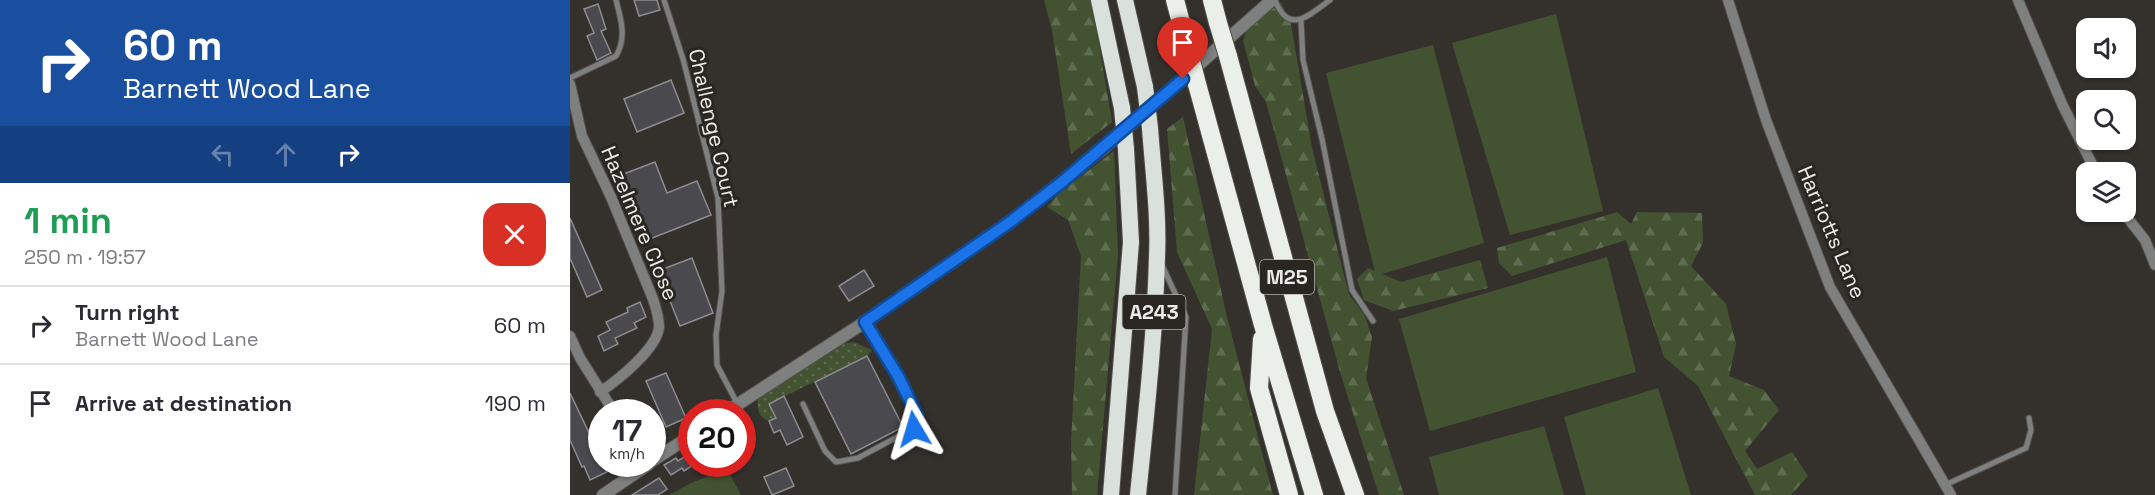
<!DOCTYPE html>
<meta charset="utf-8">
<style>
body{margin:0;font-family:"Space Grotesk",sans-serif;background:#f2f2f3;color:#2b2b33;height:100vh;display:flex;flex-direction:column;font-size:22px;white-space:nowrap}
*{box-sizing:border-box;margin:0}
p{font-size:20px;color:#7c7c81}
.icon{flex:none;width:33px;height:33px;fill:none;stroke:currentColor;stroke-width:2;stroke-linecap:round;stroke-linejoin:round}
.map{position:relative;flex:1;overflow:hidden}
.details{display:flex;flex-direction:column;background:#fff;width:570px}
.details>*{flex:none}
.banner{background:#1a4fa0;color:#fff;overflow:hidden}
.tools{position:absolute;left:1506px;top:18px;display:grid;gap:12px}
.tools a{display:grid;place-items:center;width:60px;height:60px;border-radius:12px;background:#fff;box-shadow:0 2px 4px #0004;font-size:30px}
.speed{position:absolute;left:18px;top:399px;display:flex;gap:12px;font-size:30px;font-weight:700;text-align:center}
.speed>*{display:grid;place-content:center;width:78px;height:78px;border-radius:50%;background:#fff;box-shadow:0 2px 4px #0004;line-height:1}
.speed small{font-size:15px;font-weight:400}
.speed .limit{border:9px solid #d22;background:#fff;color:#111}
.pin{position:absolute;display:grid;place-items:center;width:51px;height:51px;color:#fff;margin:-62px -26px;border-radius:50% 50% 50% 0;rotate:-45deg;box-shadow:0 0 6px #0007}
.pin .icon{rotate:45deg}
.me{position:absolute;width:66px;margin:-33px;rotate:353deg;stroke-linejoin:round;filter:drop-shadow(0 0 4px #0008)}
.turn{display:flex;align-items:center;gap:21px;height:126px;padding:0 24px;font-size:27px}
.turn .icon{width:78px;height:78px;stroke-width:2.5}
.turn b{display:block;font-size:42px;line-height:51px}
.lanes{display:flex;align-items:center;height:57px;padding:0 24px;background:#0003;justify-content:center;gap:30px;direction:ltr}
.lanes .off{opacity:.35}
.round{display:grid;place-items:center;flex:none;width:63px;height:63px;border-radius:18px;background:#f2f2f3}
.summary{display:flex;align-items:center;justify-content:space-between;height:102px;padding:0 24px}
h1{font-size:36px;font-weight:700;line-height:45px;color:#1e9e55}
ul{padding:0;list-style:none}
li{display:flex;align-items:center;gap:18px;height:78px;padding:0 24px;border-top:2px solid #e1e1e2}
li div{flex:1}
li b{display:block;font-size:22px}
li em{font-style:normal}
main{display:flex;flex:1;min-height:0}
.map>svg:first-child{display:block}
.grass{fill:url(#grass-dots)}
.forest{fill:url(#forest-firs)}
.garden{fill:#435332}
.building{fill:#49494e;stroke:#8c8c91;stroke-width:1.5}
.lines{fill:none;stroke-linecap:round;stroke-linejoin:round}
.service-casing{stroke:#524f4b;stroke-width:7}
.minor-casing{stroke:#524f4b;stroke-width:12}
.tertiary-casing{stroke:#524f4b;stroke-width:14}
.trunk-casing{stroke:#524f4b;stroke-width:18}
.motorway-casing{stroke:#524f4b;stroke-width:20}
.service{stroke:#7e807f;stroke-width:5}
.minor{stroke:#7e807f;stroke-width:10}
.tertiary{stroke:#7e807f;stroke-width:12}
.trunk{stroke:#dae0db;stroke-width:16}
.motorway{stroke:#eaefea;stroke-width:18}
.trunk-bridge-casing{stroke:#524f4b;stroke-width:18;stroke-linecap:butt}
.motorway-bridge-casing{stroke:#524f4b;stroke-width:20;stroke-linecap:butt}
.trunk-bridge{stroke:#dae0db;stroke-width:16}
.motorway-bridge{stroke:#eaefea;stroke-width:18}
.route-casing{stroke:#114b97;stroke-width:15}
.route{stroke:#1a73e8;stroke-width:10}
.labels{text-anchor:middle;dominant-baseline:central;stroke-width:6;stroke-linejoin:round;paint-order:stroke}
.shield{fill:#2a2723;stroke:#b3b1ae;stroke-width:1.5}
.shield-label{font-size:20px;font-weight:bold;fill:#eeecea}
.street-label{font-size:21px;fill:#eeecea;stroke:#2a2723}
</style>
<main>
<section class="details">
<div class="banner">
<div class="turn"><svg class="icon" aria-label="right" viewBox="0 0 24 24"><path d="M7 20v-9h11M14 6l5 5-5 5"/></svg><div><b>60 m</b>Barnett Wood Lane</div></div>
<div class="lanes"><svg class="icon off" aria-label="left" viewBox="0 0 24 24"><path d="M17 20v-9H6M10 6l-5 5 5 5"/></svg><svg class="icon off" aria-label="ahead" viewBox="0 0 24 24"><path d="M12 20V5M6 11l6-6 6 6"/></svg><svg class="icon" aria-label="right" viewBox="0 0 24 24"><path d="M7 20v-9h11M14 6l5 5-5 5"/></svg></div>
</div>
<div class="summary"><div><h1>1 min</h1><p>250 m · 19:57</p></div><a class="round" style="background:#d93025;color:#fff"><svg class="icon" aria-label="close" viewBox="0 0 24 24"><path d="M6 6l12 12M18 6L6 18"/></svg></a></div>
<ul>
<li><svg class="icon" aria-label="right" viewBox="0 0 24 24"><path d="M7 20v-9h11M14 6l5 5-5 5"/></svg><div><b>Turn right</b><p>Barnett Wood Lane</p></div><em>60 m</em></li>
<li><svg class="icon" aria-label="arrive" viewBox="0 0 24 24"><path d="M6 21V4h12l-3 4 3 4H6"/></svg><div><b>Arrive at destination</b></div><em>190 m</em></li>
</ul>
</section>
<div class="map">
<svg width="1585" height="495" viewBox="0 0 1585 495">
<defs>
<pattern id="grass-dots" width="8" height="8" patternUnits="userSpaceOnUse" patternTransform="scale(1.5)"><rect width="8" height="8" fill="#435332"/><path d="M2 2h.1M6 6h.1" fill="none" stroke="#5e6c50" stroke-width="1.8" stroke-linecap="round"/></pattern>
<pattern id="forest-firs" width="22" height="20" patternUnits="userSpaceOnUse" patternTransform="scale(1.5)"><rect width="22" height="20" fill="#435332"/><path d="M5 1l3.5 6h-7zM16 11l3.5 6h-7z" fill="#5e6c50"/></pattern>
</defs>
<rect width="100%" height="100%" fill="#34312d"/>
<path class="grass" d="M284 342 302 350 297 356 199 404 206 418 199 421C188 417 187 409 188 398L268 345Z"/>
<path class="forest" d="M474 0H521L523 9 542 122 501 154 482 30Z
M711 2 721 24 742 148 779 295 794 314 802 337 796 378 834 495H809L770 372 696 102 685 86 673 40 678 28Z
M613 117 656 313 703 495H624L642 329 607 252 597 129Z
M544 151 548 255 527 495H502L501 442 511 256 498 220 477 207 489 193Z
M1047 212 1061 224 1067 212 1132 213 1133 243 1121 266 1156 304 1166 344 1159 376 1194 390 1209 410 1175 451 1187 469 1222 452 1238 476 1221 495H1185L1128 386 1094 357 1056 240 942 276 929 263 927 248Z
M910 260 918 288 823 311 794 300 787 279 798 268 831 282Z"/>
<path class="garden" d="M986 14 1033 211 940 235 882 43Z
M863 45 914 243 806 276 756 73Z
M1037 257 1066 372 860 431 829 319Z
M1088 388 1121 495H1016L994 417Z
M974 426 994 495H869L859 457Z
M157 469 171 495H99L121 483Z"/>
<path class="building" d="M64 0H87L90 10 69 16Z
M28 4 36 29 31 31 41 53 27 60 17 36 24 33 14 9Z
M101 80 114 113 67 132 54 99Z
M85 162 97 193 127 181 141 215 77 240 51 175Z
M0 218 32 290 17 297 0 258Z
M122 258 143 313 110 326 88 271Z
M294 270 304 286 279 301 269 286Z
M70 302 76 317 64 323 67 328 45 338 48 344 34 351 28 336 40 330 36 322 58 312 57 308Z
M297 356 333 427 281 454 245 382Z
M96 373 116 418 96 427 76 381Z
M0 393 31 458 32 464H33L37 472 20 480 14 466 12 467 0 440Z
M214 396 233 437 217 445 210 430 204 433 199 421 206 418 199 404Z
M119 454 122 464H125L114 471 112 468 101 475 94 465 106 458 108 461Z
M216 468 224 486 202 495 194 477Z
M89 478 97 489 88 495H62Z"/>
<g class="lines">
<defs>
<path id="service" d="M94 0 113 59 148 198 152 291 146 335 147 365 167 403
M705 0C719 36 739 15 760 0
M731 21 733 60 752 139 782 290 803 321
M0 78 46 56C57 37 51 20 46 0
M592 265 616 317 605 495
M233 404 255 451 266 462 288 458 344 428 347 415 328 377 295 322
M1375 485 1456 448 1461 430 1459 418"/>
<path id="minor" d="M1158 0 1196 120 1260 287 1381 495
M1448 0 1492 104 1526 172
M0 84 12 136 41 197 83 299C86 308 89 317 89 327 87 349 48 380 30 392
M1553 212 1575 240 1585 265
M0 336 10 358 44 412"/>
<path id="tertiary" d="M156 412 295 322 440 222 533 149 702 0
M82 461 122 435
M33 495 79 464"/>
<path id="trunk" d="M529 0 552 108
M555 0 575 87
M541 495 561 242 556 149
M568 495C576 416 585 336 587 257 589 214 583 171 580 128"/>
<path id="motorway" d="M605 0 618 49
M642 0 648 23
M658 56 755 411 785 495
M627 84 693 325 744 495
M692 339 689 388 719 495"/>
</defs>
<use href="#service" class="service-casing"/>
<use href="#minor" class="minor-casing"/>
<use href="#tertiary" class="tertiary-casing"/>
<use href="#trunk" class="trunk-casing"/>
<use href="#motorway" class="motorway-casing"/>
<use href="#service" class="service"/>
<use href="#minor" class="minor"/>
<use href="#tertiary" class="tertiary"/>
<use href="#trunk" class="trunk"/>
<use href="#motorway" class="motorway"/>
<defs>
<path id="trunk-bridge" d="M575 87 580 128
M552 108 556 149"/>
<path id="motorway-bridge" d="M648 23 658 56
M618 49 627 84"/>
</defs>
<use href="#trunk-bridge" class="trunk-bridge-casing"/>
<use href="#motorway-bridge" class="motorway-bridge-casing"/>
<use href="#trunk-bridge" class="trunk-bridge"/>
<use href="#motorway-bridge" class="motorway-bridge"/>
</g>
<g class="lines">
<defs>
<path id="route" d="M344 429 347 415 328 376 295 322 440 222 492 182 613 79"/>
</defs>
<use href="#route" class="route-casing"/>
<use href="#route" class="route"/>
</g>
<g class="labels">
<g class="shield">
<rect x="690" y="260" width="54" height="34" rx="4.5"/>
<rect x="552.5" y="295" width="63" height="34" rx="4.5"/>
</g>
<g class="shield-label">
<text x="717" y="277">M25</text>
<text x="584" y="312">A243</text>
</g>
<g class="street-label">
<text transform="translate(144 128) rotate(77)">Challenge Court</text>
<text transform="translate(70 223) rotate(67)">Hazelmere Close</text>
<text transform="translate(1262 232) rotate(67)">Harriotts Lane</text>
</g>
</g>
</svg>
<div class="tools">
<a><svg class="icon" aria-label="sound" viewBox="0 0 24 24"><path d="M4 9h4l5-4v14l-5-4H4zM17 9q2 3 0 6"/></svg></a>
<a><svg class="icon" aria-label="search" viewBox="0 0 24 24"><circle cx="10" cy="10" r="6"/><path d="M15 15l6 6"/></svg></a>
<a><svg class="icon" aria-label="layers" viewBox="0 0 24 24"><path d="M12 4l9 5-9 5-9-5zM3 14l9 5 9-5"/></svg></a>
</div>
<div class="speed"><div>17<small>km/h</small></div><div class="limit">20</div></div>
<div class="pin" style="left:613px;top:79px;background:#d93025"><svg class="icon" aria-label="arrive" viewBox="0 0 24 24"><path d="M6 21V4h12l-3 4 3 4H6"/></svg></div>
<svg class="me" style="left:344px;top:429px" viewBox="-20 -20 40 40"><path d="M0-17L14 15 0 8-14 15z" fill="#1a73e8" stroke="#fff" stroke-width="4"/></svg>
</div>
</main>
